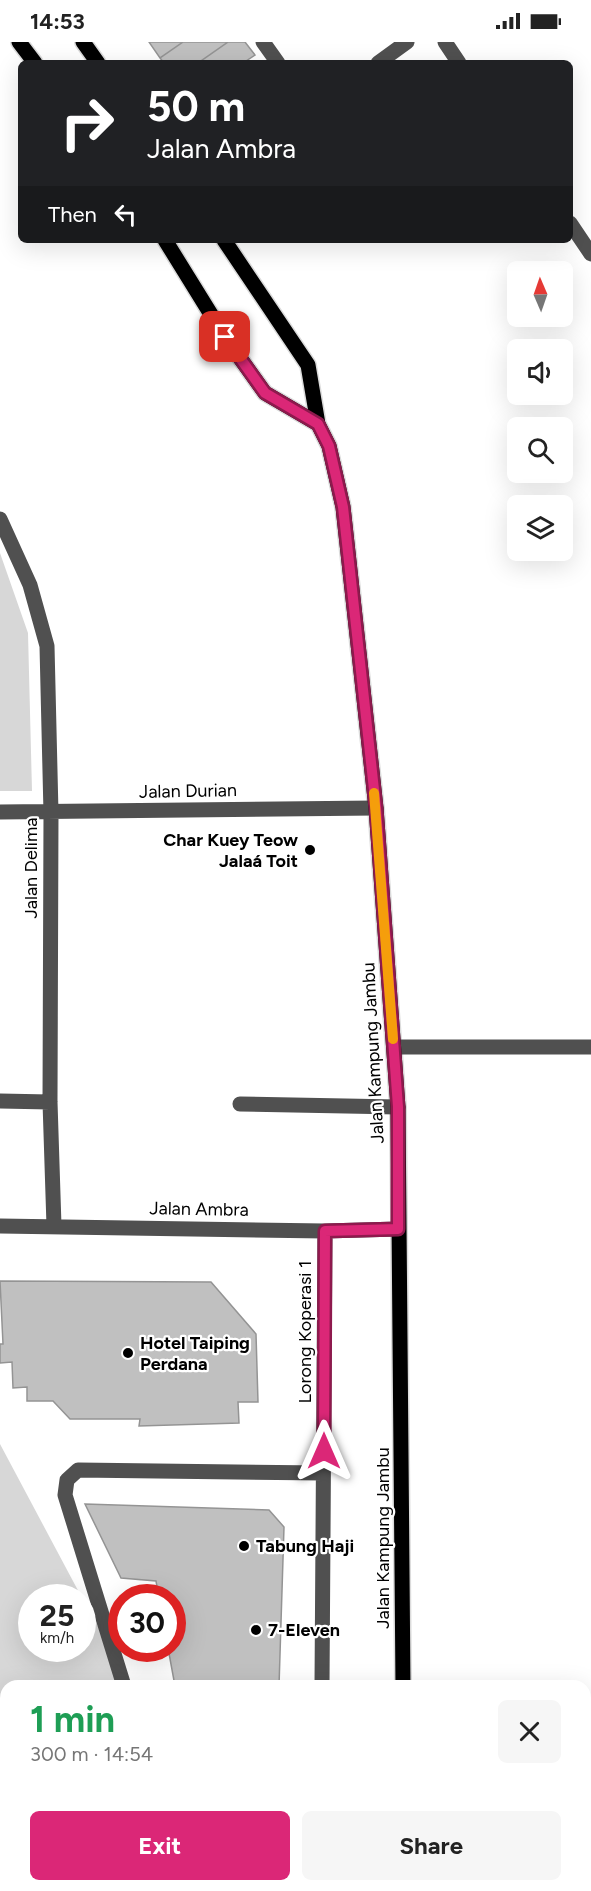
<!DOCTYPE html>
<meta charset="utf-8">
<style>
body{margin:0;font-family:Figtree,sans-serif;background:#f6f6f6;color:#222;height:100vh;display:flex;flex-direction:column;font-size:22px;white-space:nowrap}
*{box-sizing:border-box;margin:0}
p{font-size:20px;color:#767676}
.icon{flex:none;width:33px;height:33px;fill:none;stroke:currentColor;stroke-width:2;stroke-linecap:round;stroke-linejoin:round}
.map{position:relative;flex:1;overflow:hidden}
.drawer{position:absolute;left:0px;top:1638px;width:591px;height:212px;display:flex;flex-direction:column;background:#fff;border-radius:18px 18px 0 0;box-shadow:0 6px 24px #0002}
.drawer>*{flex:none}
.banner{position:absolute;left:18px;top:18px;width:555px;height:183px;border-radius:9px;box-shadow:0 6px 24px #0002;background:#202124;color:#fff;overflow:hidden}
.needle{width:39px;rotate:358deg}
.tools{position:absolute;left:507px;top:219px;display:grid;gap:12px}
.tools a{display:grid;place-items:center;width:66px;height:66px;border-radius:9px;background:#fff;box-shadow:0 6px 24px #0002;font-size:30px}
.speed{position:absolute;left:18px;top:1542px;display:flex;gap:12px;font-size:30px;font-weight:700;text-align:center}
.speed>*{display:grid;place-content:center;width:78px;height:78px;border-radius:50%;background:#fff;box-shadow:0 6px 24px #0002;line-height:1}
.speed small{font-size:15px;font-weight:400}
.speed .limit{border:9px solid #d22;background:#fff;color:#111}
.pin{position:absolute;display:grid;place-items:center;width:51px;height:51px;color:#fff;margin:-26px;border-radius:12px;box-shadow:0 3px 9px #0006}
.me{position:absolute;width:66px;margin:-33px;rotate:0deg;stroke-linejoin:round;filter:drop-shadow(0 0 4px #0008)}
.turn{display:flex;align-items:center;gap:21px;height:126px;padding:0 30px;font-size:27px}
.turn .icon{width:78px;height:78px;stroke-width:2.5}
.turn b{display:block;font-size:42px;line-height:51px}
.then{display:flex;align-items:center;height:57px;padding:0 30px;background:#0003;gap:12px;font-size:22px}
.round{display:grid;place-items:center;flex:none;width:63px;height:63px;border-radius:9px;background:#f6f6f6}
.summary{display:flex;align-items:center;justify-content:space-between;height:102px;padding:0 30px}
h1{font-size:36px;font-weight:700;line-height:45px;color:#1e9e55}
.action{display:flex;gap:12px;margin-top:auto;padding:12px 30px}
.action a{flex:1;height:69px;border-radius:9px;background:#db2777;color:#fff;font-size:24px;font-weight:700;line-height:69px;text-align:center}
.action a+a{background:#f6f6f6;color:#222}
.status{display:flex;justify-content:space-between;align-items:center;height:42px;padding:0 30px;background:#fff;direction:ltr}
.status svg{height:16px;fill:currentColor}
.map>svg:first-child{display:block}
.green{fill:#d7d7d7}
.building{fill:#c0c0c0;stroke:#949494;stroke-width:1.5}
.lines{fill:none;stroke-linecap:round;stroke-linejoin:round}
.major-casing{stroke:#dbdbdb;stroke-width:18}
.minor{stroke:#505050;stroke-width:15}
.major{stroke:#000;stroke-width:15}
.route-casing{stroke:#8e194d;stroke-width:15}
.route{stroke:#db2777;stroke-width:10}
.slow{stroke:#f59e0b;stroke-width:10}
.poi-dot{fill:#000;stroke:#fff;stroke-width:2}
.labels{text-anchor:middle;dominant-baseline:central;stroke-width:4.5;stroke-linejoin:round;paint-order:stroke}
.street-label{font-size:18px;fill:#000;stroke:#fff}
.poi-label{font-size:18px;font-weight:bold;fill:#000;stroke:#fff;text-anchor:start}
</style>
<div class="status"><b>14:53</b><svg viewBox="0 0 49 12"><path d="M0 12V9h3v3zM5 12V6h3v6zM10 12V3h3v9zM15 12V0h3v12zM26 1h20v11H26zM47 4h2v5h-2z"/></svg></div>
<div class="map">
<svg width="591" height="1849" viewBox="0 0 591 1849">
<rect width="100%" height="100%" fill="#fff"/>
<path class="green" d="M0 511 28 591 32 749H0Z
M0 1402 82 1556H32V1606H82L83 1556 117 1620 124 1644H6V1844H185L187 1849H0Z"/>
<path class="building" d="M149 0H183L160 16Z
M183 0H228L198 21H164L160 16Z
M228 0H245L255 13 243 21H198Z
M0 1239 211 1240 256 1292 258 1360H238L239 1381 139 1384 140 1377H70L53 1359H27V1345L13 1346 12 1320 0 1321V1302H3Z
M85 1462 269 1468 284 1485 279 1644H175L168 1606H172V1556H159L156 1539 121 1536Z
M212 1844H273V1849H213Z"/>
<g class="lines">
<defs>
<path id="major" d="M19 0 35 21
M83 0 98 21
M165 198 225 295 265 351 318 382
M224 198 308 323 318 382 329 404 343 465 376 766 398 1065 403 1644
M406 1844V1849"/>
</defs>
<use href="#major" class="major-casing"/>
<path class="minor" d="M263 0 278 21
M445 0 459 21
M378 21 407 0
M570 181 591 212
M0 477 30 543 47 604 51 771 50 1060 54 1184
M0 770 376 766
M394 1005H591
M0 1059 50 1060
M240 1062 398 1065
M0 1184 325 1189 398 1187
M124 1644 65 1453 67 1438 78 1428 323 1431
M322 1644 325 1189
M185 1844 187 1849
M320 1849V1844"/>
<use href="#major" class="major"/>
</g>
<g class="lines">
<defs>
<path id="route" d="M225 295 265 351 318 382 329 404 343 465 376 766 398 1065V1187L325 1189 324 1409"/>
</defs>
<use href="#route" class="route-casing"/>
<use href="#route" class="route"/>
<path class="slow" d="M374 751 393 997"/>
</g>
<g class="poi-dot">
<circle cx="310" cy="808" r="6"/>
<circle cx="128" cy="1311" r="6"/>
<circle cx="244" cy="1504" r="6"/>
<circle cx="256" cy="1588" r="6"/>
</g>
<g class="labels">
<g class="street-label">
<text transform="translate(188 749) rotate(-1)">Jalan Durian</text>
<text transform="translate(31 826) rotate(-90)">Jalan Delima</text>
<text transform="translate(373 1011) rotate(-93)">Jalan Kampung Jambu</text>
<text transform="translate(199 1167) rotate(1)">Jalan Ambra</text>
<text transform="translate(305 1290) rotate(-90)">Lorong Koperasi 1</text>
<text transform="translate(383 1496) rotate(-90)">Jalan Kampung Jambu</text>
</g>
<g class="poi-label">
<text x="298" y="798" text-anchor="end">Char Kuey Teow<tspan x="298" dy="21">Jalaá Toit</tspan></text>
<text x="140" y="1301">Hotel Taiping<tspan x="140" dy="21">Perdana</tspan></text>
<text x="256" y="1504">Tabung Haji</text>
<text x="268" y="1588">7-Eleven</text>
</g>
</g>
</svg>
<div class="tools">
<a><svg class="needle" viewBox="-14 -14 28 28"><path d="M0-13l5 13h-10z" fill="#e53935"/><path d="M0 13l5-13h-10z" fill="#767676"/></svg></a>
<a><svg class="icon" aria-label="sound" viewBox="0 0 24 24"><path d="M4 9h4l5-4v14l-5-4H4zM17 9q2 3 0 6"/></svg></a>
<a><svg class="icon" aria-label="search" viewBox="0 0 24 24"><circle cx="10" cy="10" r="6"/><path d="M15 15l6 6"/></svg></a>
<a><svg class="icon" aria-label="layers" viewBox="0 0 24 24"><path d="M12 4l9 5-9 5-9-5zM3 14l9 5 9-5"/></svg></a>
</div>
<div class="speed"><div>25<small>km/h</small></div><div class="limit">30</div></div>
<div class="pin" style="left:225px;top:295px;background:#d93025"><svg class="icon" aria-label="arrive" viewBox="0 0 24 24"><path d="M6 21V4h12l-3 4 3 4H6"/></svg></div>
<svg class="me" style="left:324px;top:1409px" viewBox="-20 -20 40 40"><path d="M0-17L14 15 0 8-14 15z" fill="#db2777" stroke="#fff" stroke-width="4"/></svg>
<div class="banner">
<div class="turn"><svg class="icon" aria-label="right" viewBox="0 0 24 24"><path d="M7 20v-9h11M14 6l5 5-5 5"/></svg><div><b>50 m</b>Jalan Ambra</div></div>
<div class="then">Then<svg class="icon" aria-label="left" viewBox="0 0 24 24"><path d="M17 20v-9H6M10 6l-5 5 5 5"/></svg></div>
</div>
<section class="drawer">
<div class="summary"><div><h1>1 min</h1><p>300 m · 14:54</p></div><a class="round"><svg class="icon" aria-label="close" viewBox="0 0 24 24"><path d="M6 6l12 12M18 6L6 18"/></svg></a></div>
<div class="action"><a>Exit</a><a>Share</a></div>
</section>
</div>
